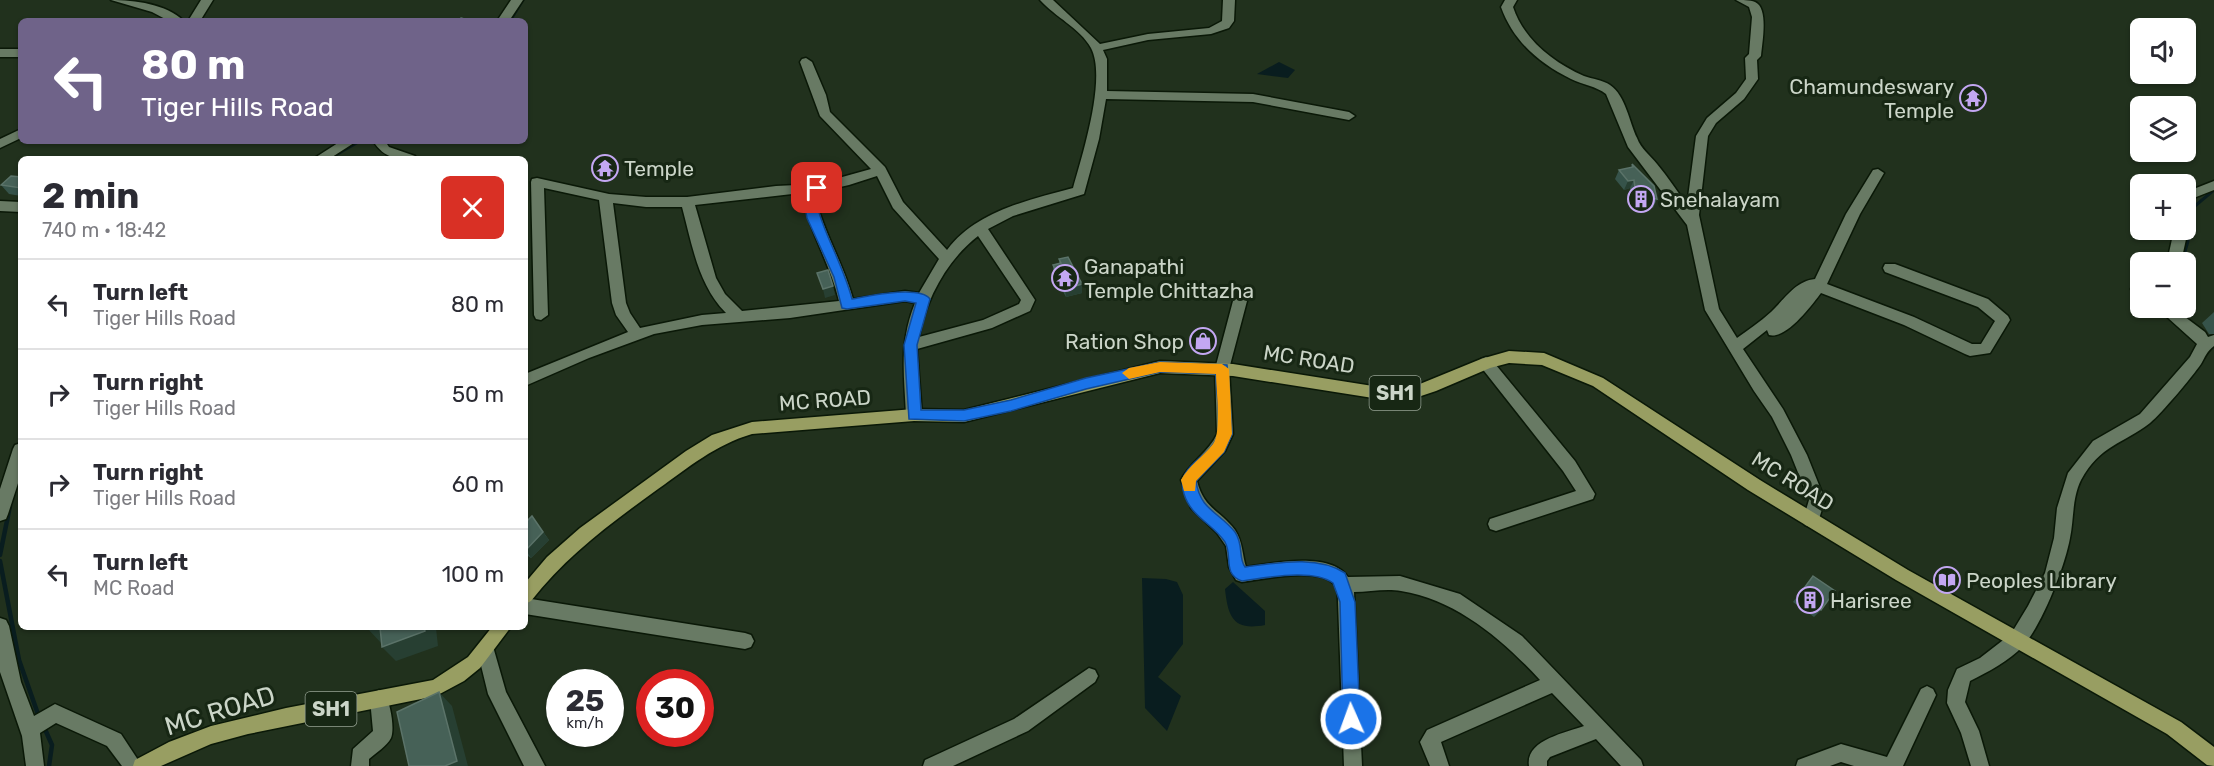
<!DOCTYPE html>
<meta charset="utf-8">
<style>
body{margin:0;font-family:Rubik,sans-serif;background:#f7f7f7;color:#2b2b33;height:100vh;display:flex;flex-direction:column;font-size:22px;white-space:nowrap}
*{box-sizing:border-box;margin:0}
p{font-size:20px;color:#7c7c81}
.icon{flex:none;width:33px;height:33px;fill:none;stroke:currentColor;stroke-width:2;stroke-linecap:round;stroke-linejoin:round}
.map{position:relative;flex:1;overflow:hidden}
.drawer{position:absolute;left:18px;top:156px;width:510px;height:474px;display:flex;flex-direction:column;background:#fff;border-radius:9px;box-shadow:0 2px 4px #0004}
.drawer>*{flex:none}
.guide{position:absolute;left:18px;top:18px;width:510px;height:126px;border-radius:9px;box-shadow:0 2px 4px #0004;background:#6f6389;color:#fff;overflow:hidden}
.fabs{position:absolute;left:2130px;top:18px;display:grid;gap:12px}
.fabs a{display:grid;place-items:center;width:66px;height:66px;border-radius:9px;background:#fff;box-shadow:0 2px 4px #0004;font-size:30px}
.speed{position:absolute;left:546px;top:669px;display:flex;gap:12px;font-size:30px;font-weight:700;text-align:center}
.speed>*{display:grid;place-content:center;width:78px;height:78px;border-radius:50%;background:#fff;box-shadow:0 2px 4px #0004;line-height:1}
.speed small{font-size:15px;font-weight:400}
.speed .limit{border:9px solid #d22;background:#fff;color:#111}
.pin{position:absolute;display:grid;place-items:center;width:51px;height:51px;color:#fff;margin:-26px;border-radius:12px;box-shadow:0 3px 9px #0006}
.me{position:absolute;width:66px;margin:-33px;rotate:358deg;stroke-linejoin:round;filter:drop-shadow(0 0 4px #0008)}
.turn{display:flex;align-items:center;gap:21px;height:126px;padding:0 24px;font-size:27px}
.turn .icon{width:78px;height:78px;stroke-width:2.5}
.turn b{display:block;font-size:42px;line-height:51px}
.round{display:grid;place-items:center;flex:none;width:63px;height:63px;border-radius:9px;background:#f7f7f7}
.headline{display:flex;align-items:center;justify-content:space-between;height:102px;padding:0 24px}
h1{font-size:36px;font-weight:700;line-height:45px}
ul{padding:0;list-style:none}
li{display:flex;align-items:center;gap:18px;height:90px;padding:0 24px;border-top:2px solid #e1e1e2}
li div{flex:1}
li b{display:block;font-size:22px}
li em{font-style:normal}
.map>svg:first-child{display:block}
.water{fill:#091d1f}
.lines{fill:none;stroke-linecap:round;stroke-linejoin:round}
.stream-far1{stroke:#091d1f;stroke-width:3}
.stream{stroke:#091d1f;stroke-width:4.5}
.minor-casing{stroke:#0a1807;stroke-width:3}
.major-casing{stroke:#0a1807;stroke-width:3}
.minor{fill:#687a64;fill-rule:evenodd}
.major{fill:#989e62;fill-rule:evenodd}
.wall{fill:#36534a}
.shaded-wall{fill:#273f32}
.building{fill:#466157;stroke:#5b7369;stroke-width:1.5}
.route{fill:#1a73e8;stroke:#114b97;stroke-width:1.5}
.slow{fill:#f59e0b}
.labels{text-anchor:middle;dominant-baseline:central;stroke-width:6;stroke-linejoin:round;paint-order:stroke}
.shield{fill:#172714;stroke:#95a192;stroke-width:1.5}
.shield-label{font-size:20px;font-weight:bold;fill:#cbd5c8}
.poi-label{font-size:21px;fill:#cbd5c8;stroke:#172714;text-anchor:start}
.street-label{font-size:21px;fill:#cbd5c8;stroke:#172714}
.near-street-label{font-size:26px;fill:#cbd5c8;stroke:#172714}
</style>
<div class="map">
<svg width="2214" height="766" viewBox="0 0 2214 766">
<rect width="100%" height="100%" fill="#21311d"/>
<path class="water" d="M1279 62 1295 70 1288 78 1257 74Z
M1142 578 1166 579 1177 582 1183 595V644L1158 677 1181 696 1167 731 1145 708Z
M1233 582 1265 611V625C1234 631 1228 618 1225 589Z"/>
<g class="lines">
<path class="stream-far1" d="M510 21 523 0
M329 159 360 141
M2182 262 2188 241 2189 211 2214 190"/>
<path class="stream" d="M0 555 10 506
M0 561 19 660 39 717
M44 727 52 745 49 766"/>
<defs>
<path id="minor" d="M111 0C135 0 166 4 184 21H169L152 12Z
M201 0H213L200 21H188Z
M511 0H523L509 21H497Z
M1040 0H1053L1100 44 1148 34 1209 28 1222 21 1223 0H1235L1234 21 1229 28 1211 34 1148 40 1103 50 1107 59V91L1253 94 1349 112 1355 116 1349 120 1253 102 1106 99 1099 139 1084 194 1013 216 988 229 1035 300 1030 311 992 328 917 349 922 415 919 419H909L906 415C904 373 899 343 915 303L905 301 790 318 702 325 654 334 589 358 525 386V374L628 332 616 315 612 303 599 200 544 188 548 315 541 320 536 319 534 315 531 182 532 179 537 178 609 194 646 197H687L776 186 817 184 871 169 820 116 800 62 802 59 806 58 812 62 826 95 830 112 885 167 903 202 947 250C976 211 1029 200 1073 188 1082 156 1107 78 1091 48 1080 28 1055 17 1040 0ZM877 176 893 208 939 259 919 293 905 291 853 299C843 262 822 230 814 193L849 185ZM801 193C809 231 830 263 839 301L742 311 725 294 716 278 695 205ZM613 203 646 207H682C692 244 698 285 726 313L702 315 640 328 630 313 626 303ZM978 236 1021 300 1019 304 983 320 919 337C926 299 947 260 978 236Z
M1505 0H1517L1513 7C1524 40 1553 62 1584 76 1592 79 1603 80 1610 85 1626 96 1629 122 1637 138 1641 149 1650 155 1657 164 1668 177 1677 191 1687 205L1696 136 1707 118 1736 93 1746 79 1745 58 1749 54 1752 17 1749 7 1736 0C1742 0 1750 0 1755 2 1769 8 1762 43 1761 56L1757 60 1758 79 1744 99 1716 123 1708 136 1699 215 1719 309 1737 338C1748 330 1760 322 1771 312 1784 300 1795 281 1815 279L1846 214 1873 170 1878 169 1884 173 1860 214 1827 284 1914 317 1972 344H1981L1995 321 1978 307 1885 272 1883 268 1885 264H1895L1988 299 2008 316 2010 320 1990 353 1970 356 1965 354 1904 325 1821 293C1812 305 1786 340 1769 335L1767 330 1743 349 1783 409 1807 455 1825 500 1817 525 1811 527 1805 525 1803 520 1809 500 1791 455 1772 417 1754 391 1705 310 1687 225 1628 147 1606 94C1596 86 1583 85 1571 79 1540 64 1513 41 1501 7Z
M0 49H21V57H0Z
M21 129V138L0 148V139Z
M341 141H357L329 159H313Z
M373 141H385L389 147 415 156 416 159C396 159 385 159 373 141Z
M2214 181V190L2186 201V192Z
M0 201 21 202V212L0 211Z
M2186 227 2188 230 2181 262H2167L2174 230H2186Z
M2140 283V295L2133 293 2131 289 2133 285Z
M1240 296 1247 301 1229 369 1233 434 1225 451 1197 481C1204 509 1220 510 1235 530 1243 542 1242 554 1246 567 1273 563 1330 551 1348 577L1400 576 1460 594 1522 636 1641 760 1643 766H1621L1596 739 1550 757 1547 761V766H1529C1525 740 1565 733 1584 726L1552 693 1441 742 1449 766H1430L1420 742 1427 730 1540 680C1503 640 1457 600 1401 591 1386 588 1369 592 1354 592L1362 766H1344L1338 602C1338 596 1338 589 1334 584 1319 567 1262 579 1242 582L1236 580 1229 567 1226 546 1217 533 1191 508 1181 480C1190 462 1209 452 1217 434L1215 369 1233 301Z
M2157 308H2173L2205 332 2208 337 2214 335V346C2207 351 2205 357 2201 364 2192 377 2162 413 2150 423 2123 444 2100 445 2081 480 2072 498 2074 519 2070 538 2065 566 2042 625 2023 646 2009 661 1988 672 1970 681L1965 702 1979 731 1989 766H1971L1961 733 1947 703 1948 690 1957 669 1980 658 2011 634 2028 606 2045 573 2054 538 2057 508 2068 473 2093 441 2140 414 2190 357 2197 344Z
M1486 357 1491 359 1575 461 1595 494 1593 499 1496 531 1490 529 1488 524 1490 519 1576 491 1563 471 1481 367 1479 363 1481 359Z
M21 443V474L8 514 6 519 0 521V489L13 449 15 445Z
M525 598 745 633 751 635 754 641 751 647 745 649 525 614Z
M0 618 6 620 9 626 21 682 34 716 55 704 121 734 142 766H122L107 746 56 723 40 733 44 766H26L22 736 0 672Z
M486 641 492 643 506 692 545 766H524L488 694 477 649 480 643Z
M1089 668 1095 670 1098 676 1095 682 1028 731 953 766H923L925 760 1014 719Z
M1927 686 1933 689 1936 695 1903 766H1854L1841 762 1830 766H1796L1798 760 1841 744 1887 757 1921 689Z
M379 690 385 693C390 703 395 728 391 738 387 746 376 753 369 759V766H351L353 749 373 731 370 699 373 693Z"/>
<path id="major" d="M1509 351 1544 353 1603 378 1760 480 1908 570 2181 722 2214 747V766L2207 765 2167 734 1896 580 1748 490 1593 386 1542 365 1509 363 1490 368 1436 391 1415 398 1397 399 1373 398 1233 376 1160 373 964 422 914 421 752 434C715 445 689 467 658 489 611 523 566 556 531 601L525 604V583L547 557 580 528 686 451 712 435 752 422 914 409 964 410 1160 361 1233 364 1373 386H1415L1481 359Z
M492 627H511L480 668 464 681 436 696 248 734 211 744 161 766H133L135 760 169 742 211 726 286 708 433 680 468 657Z"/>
</defs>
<use href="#minor" class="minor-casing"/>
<use href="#major" class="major-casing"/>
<use href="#minor" class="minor"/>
<use href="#major" class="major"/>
</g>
<path class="wall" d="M1632 164 1657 199 1653 208 1632 203 1630 188 1624 190 1615 179 1619 170 1631 168Z
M21 177V196L9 194 1 185Z
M1059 259 1082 284V293L1066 297 1053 273V265L1059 263Z
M2214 312V334H2209L2202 323Z
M532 516 549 540 531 558 525 554V523Z
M1813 576 1821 610 1814 617 1793 602Z"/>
<path class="shaded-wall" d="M1634 180 1630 188 1624 190 1628 181Z
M1082 284V293L1066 297 1065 289Z
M833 286 835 295 825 298 823 289Z
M543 532 549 540 531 558 526 550Z
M374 627H382V644L368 629Z
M424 627H435L436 628 438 646 396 661 382 647Z
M439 692 452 706 468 766H445Z"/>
<path class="building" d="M461 18 471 21H457Z
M1632 164 1654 186 1657 199 1636 195 1634 180 1628 181 1619 170 1633 167Z
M11 176 21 177V188L1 185Z
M1068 257 1082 284 1065 289 1053 265 1061 263 1059 259Z
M828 270 833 286 823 289 817 273Z
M532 516 543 532 526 550 525 549V523Z
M1813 576 1835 591 1821 610 1799 595Z
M380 627H424L425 631 382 647Z
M439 692 457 761 445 766H409L397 712Z"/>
<path class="route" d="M817 184 823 188 821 191 814 192C821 231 842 261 852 299 869 296 919 285 930 299L917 345 921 410H964L1011 400 1086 378 1160 362 1227 365 1232 434 1224 452 1196 481C1200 510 1219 512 1235 532 1244 545 1238 558 1245 567 1277 563 1317 555 1345 573L1355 602 1360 719 1357 725 1351 727 1345 725 1343 719 1340 602 1333 583C1312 568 1266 578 1242 581 1222 574 1233 556 1225 542 1213 524 1191 517 1184 494 1174 464 1213 458 1218 434 1221 416 1216 393 1216 374L1160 372 1086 389 1011 411 964 421 909 419 904 345 916 303 905 301 847 309 842 308 834 277 807 218 801 188 807 184Z"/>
<path class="slow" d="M1160 362 1222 364 1229 369 1232 434 1224 452 1196 481 1195 491H1184L1181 480C1189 465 1203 457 1213 444 1222 432 1216 390 1216 374L1160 372 1129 379 1122 373 1129 368Z"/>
<defs>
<symbol id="temple-ring" viewBox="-11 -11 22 22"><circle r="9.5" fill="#172714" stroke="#c3a7f2" stroke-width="1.5"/><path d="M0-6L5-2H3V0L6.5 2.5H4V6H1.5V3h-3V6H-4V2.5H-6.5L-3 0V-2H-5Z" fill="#c3a7f2"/></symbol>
<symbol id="building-ring" viewBox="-11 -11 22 22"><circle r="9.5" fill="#172714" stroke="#c3a7f2" stroke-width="1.5"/><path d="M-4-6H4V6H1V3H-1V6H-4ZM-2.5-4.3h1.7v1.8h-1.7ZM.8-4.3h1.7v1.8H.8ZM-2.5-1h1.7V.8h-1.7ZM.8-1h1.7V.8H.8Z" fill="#c3a7f2"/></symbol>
<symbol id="shop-ring" viewBox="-11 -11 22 22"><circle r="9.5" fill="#172714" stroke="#c3a7f2" stroke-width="1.5"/><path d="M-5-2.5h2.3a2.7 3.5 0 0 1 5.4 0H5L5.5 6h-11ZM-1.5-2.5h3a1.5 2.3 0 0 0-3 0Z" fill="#c3a7f2"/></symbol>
<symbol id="library-ring" viewBox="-11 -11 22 22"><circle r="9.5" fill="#172714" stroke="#c3a7f2" stroke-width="1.5"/><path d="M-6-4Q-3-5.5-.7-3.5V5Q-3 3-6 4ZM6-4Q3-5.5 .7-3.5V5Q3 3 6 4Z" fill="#c3a7f2"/></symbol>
</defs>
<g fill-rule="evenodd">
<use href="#temple-ring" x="1958" y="83" width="30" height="30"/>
<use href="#temple-ring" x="590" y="153" width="30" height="30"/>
<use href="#building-ring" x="1626" y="184" width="30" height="30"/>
<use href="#temple-ring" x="1050" y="263" width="30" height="30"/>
<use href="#shop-ring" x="1188" y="326" width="30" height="30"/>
<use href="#library-ring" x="1932" y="565" width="30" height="30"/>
<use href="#building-ring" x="1795" y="585" width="30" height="30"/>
</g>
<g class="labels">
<g class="shield">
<rect x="1369.5" y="376" width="51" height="34" rx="4.5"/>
<rect x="305.5" y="692" width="51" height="34" rx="4.5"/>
</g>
<g class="shield-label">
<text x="1395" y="393">SH1</text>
<text x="331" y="709">SH1</text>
</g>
<g class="poi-label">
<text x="1954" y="86" text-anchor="end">Chamundeswary<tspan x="1954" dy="24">Temple</tspan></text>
<text x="624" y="168">Temple</text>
<text x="1660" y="199">Snehalayam</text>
<text x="1084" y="266">Ganapathi<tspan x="1084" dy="24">Temple Chittazha</tspan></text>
<text x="1184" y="341" text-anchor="end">Ration Shop</text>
<text x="1966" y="580">Peoples Library</text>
<text x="1830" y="600">Harisree</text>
</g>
<g class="street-label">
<text transform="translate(1309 359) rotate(9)">MC ROAD</text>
<text transform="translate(825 400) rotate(-4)">MC ROAD</text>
<text transform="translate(1793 481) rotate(32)">MC ROAD</text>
</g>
<g class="near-street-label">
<text transform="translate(220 711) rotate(-17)">MC ROAD</text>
</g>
</g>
</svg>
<div class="fabs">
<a><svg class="icon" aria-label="sound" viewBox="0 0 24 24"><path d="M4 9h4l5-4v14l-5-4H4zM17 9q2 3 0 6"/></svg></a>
<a><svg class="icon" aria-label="layers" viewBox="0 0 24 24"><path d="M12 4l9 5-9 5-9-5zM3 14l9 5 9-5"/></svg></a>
<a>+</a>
<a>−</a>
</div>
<div class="speed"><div>25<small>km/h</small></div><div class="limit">30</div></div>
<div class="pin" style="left:817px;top:188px;background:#d93025"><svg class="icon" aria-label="arrive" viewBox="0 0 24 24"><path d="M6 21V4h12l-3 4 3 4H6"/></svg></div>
<svg class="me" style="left:1351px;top:719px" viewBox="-20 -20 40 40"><circle r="17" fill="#1a73e8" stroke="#fff" stroke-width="3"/><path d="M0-11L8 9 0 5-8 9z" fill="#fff"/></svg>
<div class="guide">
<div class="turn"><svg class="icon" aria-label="left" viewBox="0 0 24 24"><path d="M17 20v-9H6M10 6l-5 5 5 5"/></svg><div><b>80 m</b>Tiger Hills Road</div></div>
</div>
<section class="drawer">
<div class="headline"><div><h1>2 min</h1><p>740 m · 18:42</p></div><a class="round" style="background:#d93025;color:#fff"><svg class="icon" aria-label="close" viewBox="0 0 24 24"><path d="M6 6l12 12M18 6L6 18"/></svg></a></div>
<ul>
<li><svg class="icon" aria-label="left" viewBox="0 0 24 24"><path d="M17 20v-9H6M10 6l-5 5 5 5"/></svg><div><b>Turn left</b><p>Tiger Hills Road</p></div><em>80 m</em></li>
<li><svg class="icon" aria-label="right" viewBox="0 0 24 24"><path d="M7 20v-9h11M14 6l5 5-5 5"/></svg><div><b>Turn right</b><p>Tiger Hills Road</p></div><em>50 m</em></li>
<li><svg class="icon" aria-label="right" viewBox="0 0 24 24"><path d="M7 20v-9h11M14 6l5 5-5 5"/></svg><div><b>Turn right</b><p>Tiger Hills Road</p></div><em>60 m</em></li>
<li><svg class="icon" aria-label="left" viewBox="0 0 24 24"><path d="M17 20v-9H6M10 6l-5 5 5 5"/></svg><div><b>Turn left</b><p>MC Road</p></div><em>100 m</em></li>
</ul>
</section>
</div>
